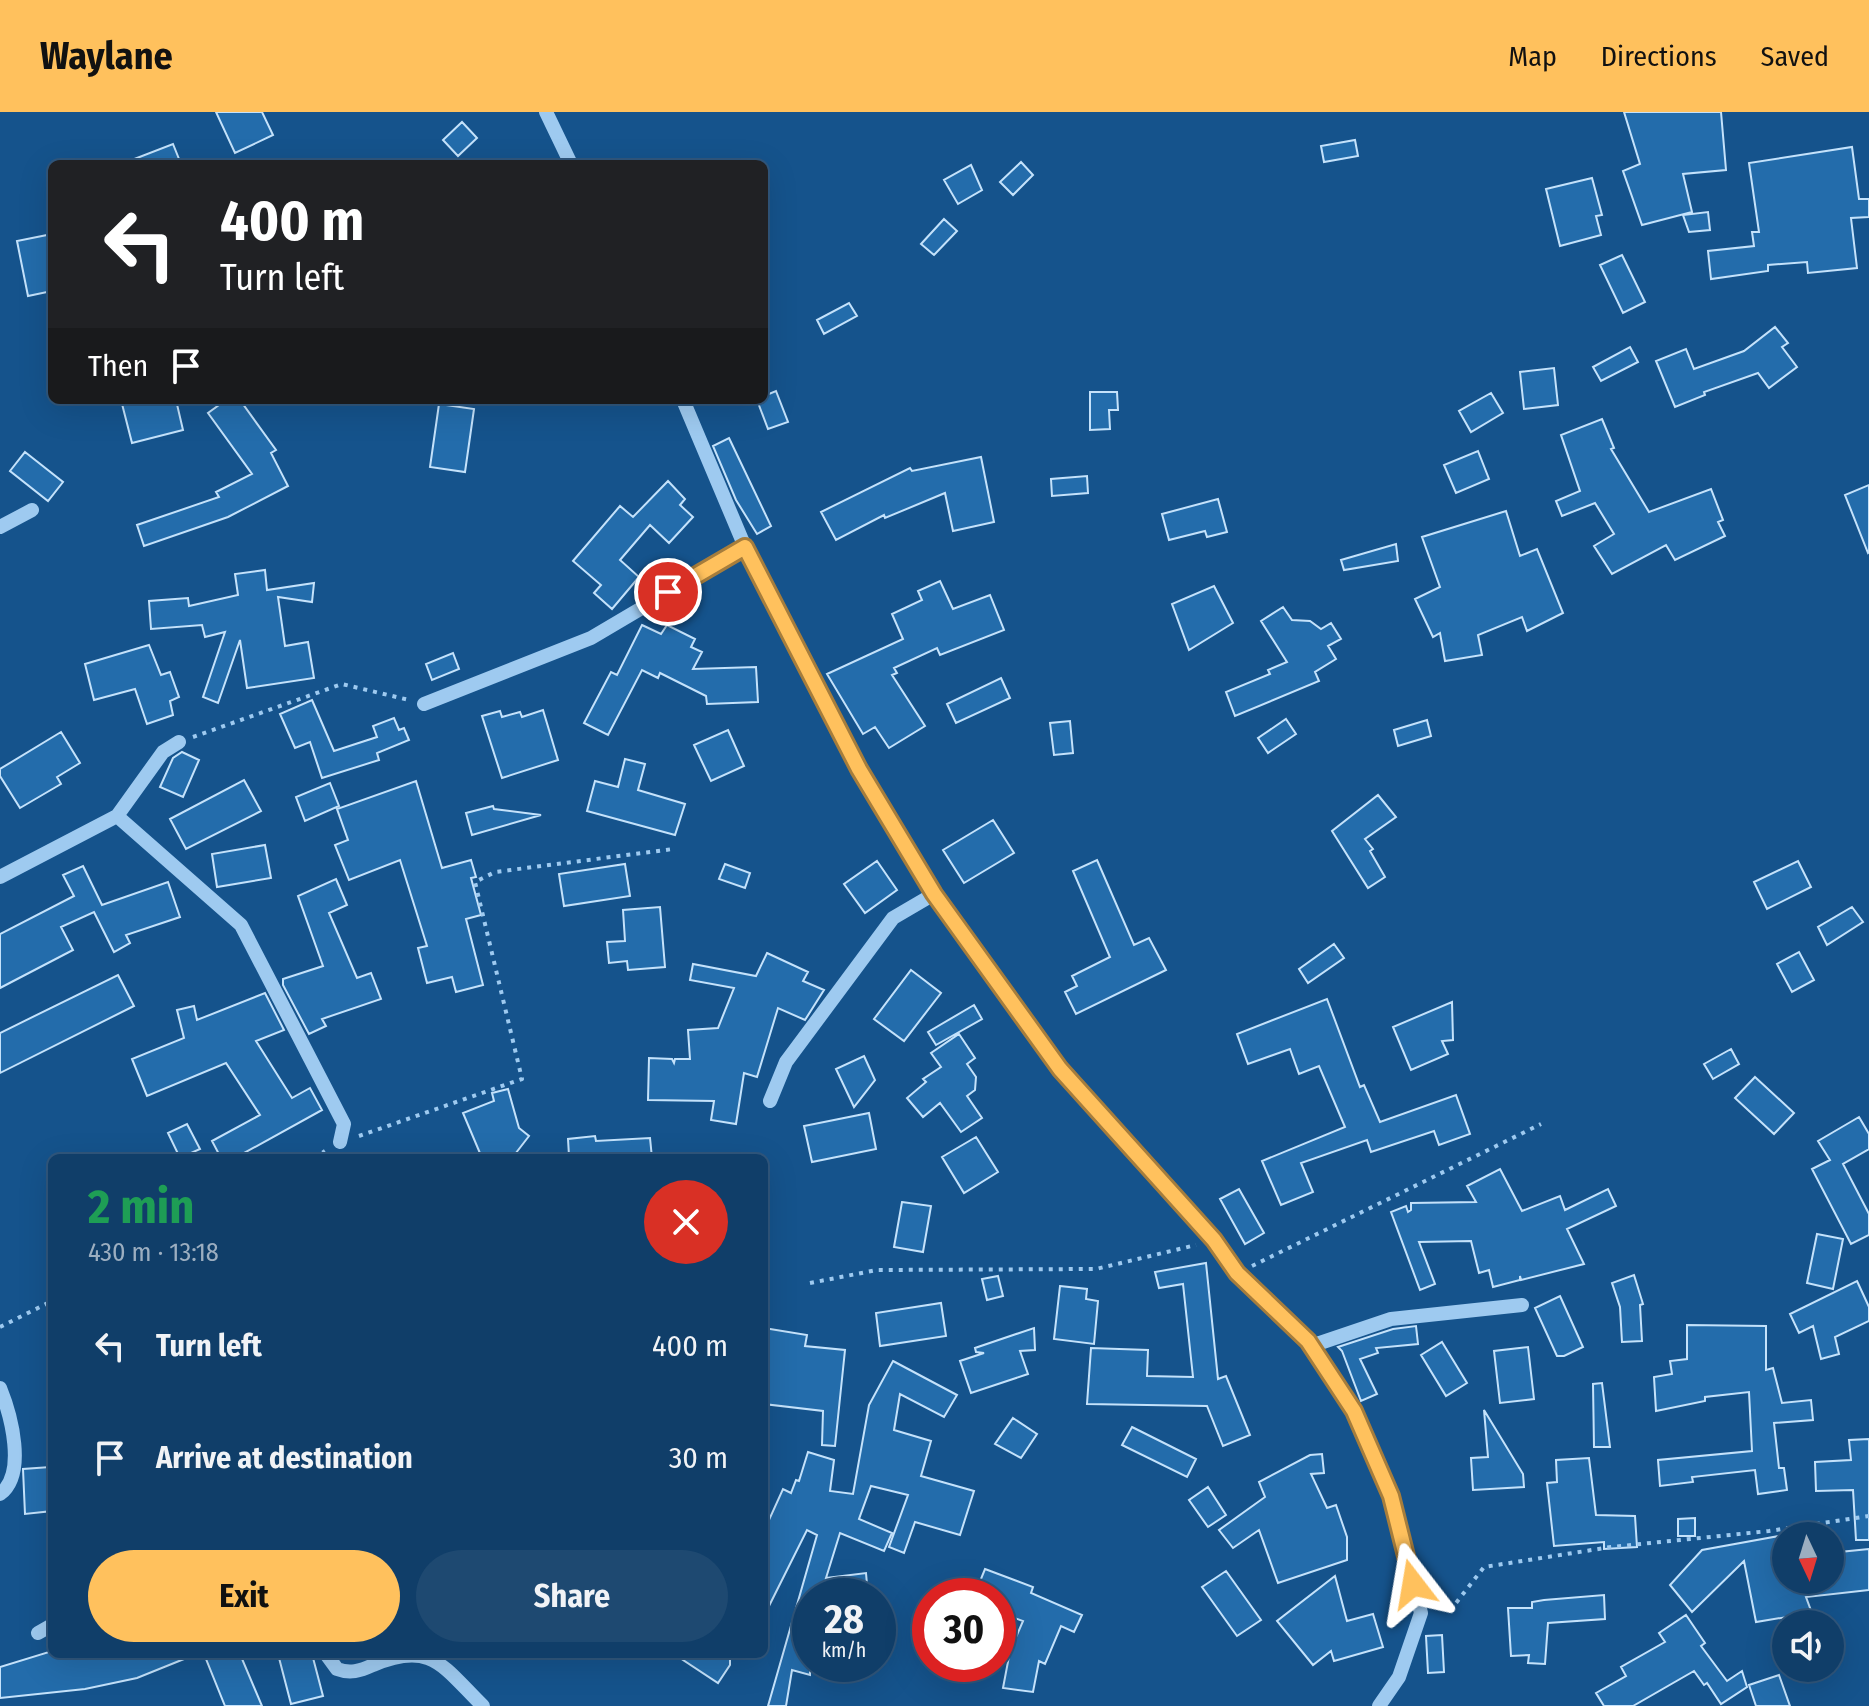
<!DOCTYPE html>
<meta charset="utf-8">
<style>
body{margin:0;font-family:"Fira Sans Condensed",sans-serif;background:#1e4971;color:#f1f3f6;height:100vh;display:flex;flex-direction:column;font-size:30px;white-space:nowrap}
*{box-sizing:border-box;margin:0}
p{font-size:26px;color:#9caec0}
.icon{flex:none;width:44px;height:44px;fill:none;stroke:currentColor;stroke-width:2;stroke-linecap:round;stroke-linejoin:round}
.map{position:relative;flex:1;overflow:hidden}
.drawer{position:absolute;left:48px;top:1042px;width:720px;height:504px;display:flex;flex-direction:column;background:#103e69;border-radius:12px;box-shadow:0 8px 32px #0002,0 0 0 2px #30577d}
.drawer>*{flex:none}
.hud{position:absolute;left:48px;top:48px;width:720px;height:244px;border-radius:12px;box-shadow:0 8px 32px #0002,0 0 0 2px #30577d;background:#202124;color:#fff;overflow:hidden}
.needle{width:52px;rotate:176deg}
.controls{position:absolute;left:1772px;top:1410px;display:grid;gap:16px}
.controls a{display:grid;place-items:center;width:72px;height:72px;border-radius:50%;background:#103e69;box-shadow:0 8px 32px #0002,0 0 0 2px #30577d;font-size:40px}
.speed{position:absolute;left:792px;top:1466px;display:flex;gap:16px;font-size:40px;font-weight:700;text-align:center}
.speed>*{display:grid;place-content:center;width:104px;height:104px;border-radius:50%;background:#103e69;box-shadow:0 8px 32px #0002,0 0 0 2px #30577d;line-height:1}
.speed small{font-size:20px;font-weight:400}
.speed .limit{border:12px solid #d22;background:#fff;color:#111}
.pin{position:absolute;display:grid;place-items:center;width:68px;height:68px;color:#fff;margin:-34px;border:4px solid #fff;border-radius:50%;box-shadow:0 2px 8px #0007}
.me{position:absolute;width:88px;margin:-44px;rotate:346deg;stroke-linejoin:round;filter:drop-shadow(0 0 6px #0008)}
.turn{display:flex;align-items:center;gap:28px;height:168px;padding:0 40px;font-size:36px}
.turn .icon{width:104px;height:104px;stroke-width:2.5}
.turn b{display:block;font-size:56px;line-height:68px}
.then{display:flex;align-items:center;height:76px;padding:0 40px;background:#0003;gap:16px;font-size:30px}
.round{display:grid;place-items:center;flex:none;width:84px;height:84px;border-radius:42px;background:#1e4971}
.head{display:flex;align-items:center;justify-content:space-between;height:136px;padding:0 40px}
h1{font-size:48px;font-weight:700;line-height:60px;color:#1e9e55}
.primary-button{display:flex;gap:16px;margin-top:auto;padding:16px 40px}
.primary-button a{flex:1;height:92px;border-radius:48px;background:#ffc15d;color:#111;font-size:32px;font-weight:700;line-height:92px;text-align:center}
.primary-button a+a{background:#1e4971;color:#f1f3f6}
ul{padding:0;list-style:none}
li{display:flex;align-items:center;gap:24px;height:112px;padding:0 40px}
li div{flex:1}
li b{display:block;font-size:30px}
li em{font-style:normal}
header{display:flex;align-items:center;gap:48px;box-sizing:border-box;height:112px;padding:0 40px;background:#ffc15d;color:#111}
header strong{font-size:38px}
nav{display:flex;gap:44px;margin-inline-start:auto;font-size:28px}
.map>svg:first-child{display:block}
.building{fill:#236cab;stroke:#c4e2fb;stroke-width:2}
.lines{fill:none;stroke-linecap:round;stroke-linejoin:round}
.path{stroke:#9ecaf0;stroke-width:4;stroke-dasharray:4 6;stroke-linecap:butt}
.minor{stroke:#9ecaf0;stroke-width:14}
.route-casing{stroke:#a67d3c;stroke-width:20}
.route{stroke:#ffc15d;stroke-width:14}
</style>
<header>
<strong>Waylane</strong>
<nav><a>Map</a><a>Directions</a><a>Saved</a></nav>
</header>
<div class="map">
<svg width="1869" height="1594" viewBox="0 0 1869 1594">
<rect width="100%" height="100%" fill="#15538c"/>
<path class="building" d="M216 0H262L273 23 235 41Z
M1624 0H1721L1726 58 1683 62 1692 100 1642 113 1623 59 1640 52Z
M462 10 477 26 458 44 443 28Z
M1355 28 1358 44 1324 50 1321 34Z
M173 32 181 52H124V51Z
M1852 35 1859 87H1869V105L1851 106 1857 156 1808 161 1807 150 1768 153V159L1711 167 1708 139 1754 134 1752 120H1759L1749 51Z
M1021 50 1033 63 1013 83 1000 70Z
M971 53 982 78 958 92 944 68Z
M1592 66 1602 103 1596 104 1601 123 1560 134 1546 77Z
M1708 100 1710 118 1689 120 1683 103Z
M944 107 957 119 934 143 921 132Z
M52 122V179L28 184 17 129Z
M1622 143 1645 190 1623 201 1600 153Z
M849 191 857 204 824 222 817 208Z
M1775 215 1788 231 1782 235 1797 255 1769 276 1758 261 1704 280 1705 283 1675 295 1656 249 1686 237 1694 257 1744 239Z
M1630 235 1638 250 1601 269 1593 255Z
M1554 256 1558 293 1524 297 1520 260Z
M776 279 788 310 768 317 757 288H764V284Z
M1090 280H1117L1118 298H1109L1110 317 1090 318Z
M1491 281 1503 301 1471 320 1459 299Z
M121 288H176L183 318 132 331Z
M226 288H240L276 338 271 341 288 374 228 405 144 434 137 413 219 385 216 380 252 362 208 301Z
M439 292 474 297 465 360 430 355Z
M1602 307 1614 336 1611 337 1649 400 1711 377 1723 408 1718 410 1725 424 1675 448 1666 433 1612 462 1594 434 1614 422 1595 391 1562 404 1556 389 1580 379 1561 323Z
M729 326 771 414 757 422 736 388 713 334Z
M1478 339 1489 367 1456 381 1444 353Z
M25 340 63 370 48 389 10 359Z
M981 345 994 410 953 419 945 381 885 406 884 403 836 428 821 400 910 356 912 359Z
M1087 364 1088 381 1052 384 1051 367Z
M668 369 685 387 680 393 693 405 669 431 650 413 620 448 639 465 612 497 594 481 601 473 573 449 620 394 633 405Z
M1869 373V440L1868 441 1845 383Z
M1218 387 1227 420 1207 425 1205 419 1169 428 1162 402Z
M1506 399 1520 444 1537 437 1563 501 1527 519 1522 505 1478 523 1482 543 1445 549 1440 521 1433 525 1415 487 1440 475 1422 425Z
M1396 432 1398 449 1344 458 1341 448Z
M265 458 267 478 314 471 312 490 278 485 285 534 308 530 314 566 247 576 240 528 218 591 203 585 225 520 205 525 202 513 151 517 149 489 188 486 189 494 238 483 235 462Z
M940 469 953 497 990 483 1004 518 940 543 937 536 894 556 897 561 892 563 925 614 889 636 875 615 863 622 827 562 903 527 892 502 922 488 918 479Z
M1214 474 1233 511 1189 538 1172 492Z
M1283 495 1292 508 1310 509 1321 517 1331 511 1341 527 1328 534 1336 547 1315 560 1319 569 1235 604 1226 580 1270 562 1268 558 1287 550 1261 509Z
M642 513 661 522 667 513 695 527 691 535 702 540 693 557 756 555 758 590 707 592 706 584 660 561 658 566 642 558 608 623 584 611 611 560 617 563Z
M149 533 161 563 170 560 179 585 170 589 173 603 147 612 135 577 94 588 85 552Z
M453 541 459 557 432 568 426 552Z
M1001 566 1010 586 956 611 947 592Z
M312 588 334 639 377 625 373 614 394 606 399 618 404 616 409 628 377 641 379 648 322 666 310 630 295 636 280 602Z
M543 598 558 648 502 666 482 604 500 599 502 605 520 600 522 605Z
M1286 607 1296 622 1268 641 1258 626Z
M1427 608 1431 624 1398 634 1394 618Z
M1070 609 1073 641 1054 643 1050 611Z
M728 618 744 654 711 669 694 633Z
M61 620 80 651 57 665 61 672 20 696 0 664V657Z
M182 640 199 648 183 685 160 675 173 646Z
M625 647 645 652 638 678 685 692 675 723 587 699 595 669 618 675Z
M244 668 261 699 186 737 170 707Z
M416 669 442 756 471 748 476 765 471 766 481 803 466 807 483 873 456 880 452 865 427 871 418 836 427 834 400 748 349 768 335 733 348 728 337 697Z
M330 671 339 694 305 709 296 685Z
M1378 683 1396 705 1365 727 1373 737 1370 739 1385 765 1368 776 1332 719Z
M493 694 494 697 541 703 472 723 466 701Z
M993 708 1014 741 964 771 943 738Z
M265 733 271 766 217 775 212 742Z
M1097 748 1134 833 1149 826 1166 858 1076 902 1065 880 1077 874 1072 864 1110 845 1073 759Z
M877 749 897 778 865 801 844 772Z
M1798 749 1811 775 1767 797 1754 770Z
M625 752 630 784 564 794 559 762Z
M725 752 750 761 745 776 719 767Z
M83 754 102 793 168 770 180 805 126 823 130 831 114 840 94 800 61 815 73 838 0 876V822L74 784 63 763Z
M336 767 347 793 329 801 357 866 371 861 381 887 322 907 326 914 309 922 283 873V867L323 854 298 784Z
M660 795 665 855 628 858 627 849 609 851 607 830 625 829 623 798Z
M1852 795 1863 810 1827 833 1818 815Z
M1334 832 1344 846 1308 871 1299 857Z
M1799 840 1814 868 1792 880 1777 852Z
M767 841 808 860 803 869 824 878 805 908 778 896 757 965 744 961 736 1012 711 1008 714 989 648 988 649 946 672 947 674 951 675 947H690L688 918 718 916 734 876 690 868 693 852 756 864Z
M911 858 941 881 904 929 874 907Z
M118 863 134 894 0 961V921Z
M265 881 284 918 256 929 292 986 310 976 322 998 235 1046H221L212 1029 260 1003 226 951 147 984 132 947 184 926 177 898 194 894 197 908Z
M1327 887 1360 975 1364 973 1380 1010 1456 983 1470 1022 1439 1033 1434 1019 1371 1040 1367 1028 1301 1051 1313 1080 1281 1093 1262 1049 1345 1015 1319 954 1299 962 1290 937 1248 952 1237 922Z
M1452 890 1453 928 1442 929 1448 942 1411 958 1393 915Z
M974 893 982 907 936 933 928 920Z
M959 922 975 946 967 952 976 965 975 978 967 984 982 1006 961 1020 940 991 923 1005 907 986 926 970 923 967 941 955 931 941Z
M1731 937 1739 952 1713 967 1704 952Z
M864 944 875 968 854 995 836 957Z
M1755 965 1794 1001 1774 1022 1735 986Z
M508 977 519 1016 529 1024 512 1046H482L463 1001 494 989 492 981Z
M869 1001 876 1037 812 1050 804 1014Z
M1859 1005 1869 1022V1037L1843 1052 1869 1102V1123L1851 1132 1812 1057 1830 1048 1818 1029Z
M187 1012 200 1037 180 1046 168 1021Z
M595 1024 596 1029 650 1026 652 1046 569 1044 568 1027Z
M976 1025 998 1060 964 1081 942 1045Z
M1500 1057 1522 1099 1560 1084 1565 1098 1608 1077 1616 1094 1567 1117 1584 1152 1521 1168 1520 1164V1168L1493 1175 1489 1158 1479 1161 1471 1129 1419 1130 1435 1172 1420 1178 1391 1100 1406 1094 1408 1100 1411 1098V1091L1476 1090 1467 1074Z
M1239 1077 1264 1121 1245 1132 1220 1087Z
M902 1090 931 1094 923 1140 894 1135Z
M1817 1122 1843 1127 1833 1177 1807 1171Z
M1206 1151 1218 1267 1226 1264 1250 1323 1223 1334 1207 1294 1087 1292 1091 1236 1148 1238 1147 1264 1193 1265 1183 1172 1159 1176 1155 1160Z
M1634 1163 1643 1192 1640 1193 1642 1229 1622 1230 1620 1195 1612 1171Z
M998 1164 1003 1184 987 1188 982 1167Z
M1857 1169 1869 1195V1209L1835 1225 1839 1242 1821 1247 1813 1214 1799 1221 1790 1202Z
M1060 1174 1087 1177 1086 1187 1098 1189 1094 1232 1054 1227Z
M1560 1184 1583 1235 1564 1244H1557L1535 1196Z
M941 1191 946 1224 880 1234 876 1201Z
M1687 1213 1766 1214V1258L1773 1256 1782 1291 1811 1288 1813 1308 1774 1311 1779 1356H1784L1787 1378 1758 1382 1755 1358 1692 1365 1693 1370 1660 1374 1658 1348 1752 1339 1749 1280 1705 1285V1289L1656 1299 1654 1265 1672 1262 1670 1249 1687 1247Z
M1416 1214 1418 1232 1376 1236 1378 1241 1360 1247 1377 1282 1361 1289 1342 1239 1338 1235 1393 1217Z
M764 1216 807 1223 805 1234 845 1238 835 1334 822 1333 823 1299 764 1292Z
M1034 1216 1035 1238 1020 1239 1028 1262 971 1281 960 1249 984 1241 976 1240 975 1236Z
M1442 1230 1467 1271 1446 1284 1421 1243Z
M1528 1235 1534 1287 1500 1291 1494 1239Z
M893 1249 957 1283 944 1305 900 1282 894 1318 931 1329 921 1364 974 1379 960 1423 915 1410 904 1441 889 1435 908 1383 871 1374 859 1407 892 1421 884 1439 840 1421 826 1466 866 1461 868 1484H810V1563L792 1558 786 1594H768L817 1423 807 1418 764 1504V1419L783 1377 791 1381 796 1368 799 1369 808 1340 834 1348 830 1379 853 1382 869 1293Z
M1602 1271 1610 1335H1594L1593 1272Z
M1484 1298 1523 1362 1524 1375 1473 1378 1471 1346 1488 1345Z
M1013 1306 1037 1322 1021 1346 995 1332Z
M1132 1315 1196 1347 1187 1365 1122 1333Z
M1869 1327V1428H1856L1853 1378 1816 1379 1815 1350 1851 1348 1849 1328Z
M1322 1342 1324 1361 1311 1362 1327 1396 1336 1393 1347 1425V1448L1278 1471 1259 1418 1233 1436 1219 1418 1265 1385 1259 1370 1310 1343Z
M1589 1346 1596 1403 1635 1404 1637 1435 1604 1437V1430L1554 1434 1547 1371 1557 1370 1556 1348Z
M50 1355 52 1399 25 1402 23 1357Z
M1208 1375 1226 1403 1208 1415 1189 1388Z
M1695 1406V1424H1678V1407Z
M1779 1424 1786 1468H1830V1441L1869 1437V1478L1806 1485 1816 1512H1796L1793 1504 1756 1510 1744 1449 1692 1500 1670 1473 1702 1438Z
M985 1457 1033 1475 1031 1481 1082 1503 1074 1520 1061 1514 1045 1552 1039 1549 1033 1580 1003 1576 1010 1539 1023 1509 998 1500V1484H974Z
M1226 1459 1261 1508 1237 1524 1202 1475Z
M1335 1464 1347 1509 1373 1502 1383 1535 1334 1549 1331 1539 1313 1553 1277 1509Z
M1604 1483 1605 1507 1548 1511 1545 1552 1528 1551 1529 1543 1511 1544 1508 1496H1532V1490L1544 1488Z
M1686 1503 1705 1531 1701 1534 1727 1569 1742 1559 1747 1575 1721 1592 1707 1571 1704 1573 1694 1559 1633 1594H1604L1596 1581 1626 1564 1621 1555 1665 1530 1659 1521Z
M1442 1523 1444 1560 1428 1561 1426 1524Z
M52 1539V1542L194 1543 137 1566 85 1577 0 1586V1555Z
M204 1542H240L262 1594H225Z
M278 1542H312L323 1584 291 1592Z
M674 1542H724L730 1546V1553L718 1571Z
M1779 1563 1790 1594H1756L1749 1573Z"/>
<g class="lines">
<path class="path" d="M193 625 342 572 409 588
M359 1024 522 967 475 770 495 760 673 737
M314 1046 325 1039
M1252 1154 1541 1012
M810 1171 877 1158 1096 1157 1196 1133
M0 1215 52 1189
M1437 1496 1456 1491 1484 1455 1611 1435 1769 1419 1869 1404"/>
<path class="minor" d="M546 0 571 52
M683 288 745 435 859 657 934 782 1060 957 1214 1128 1237 1161 1308 1229 1354 1299 1391 1384 1421 1501 1399 1565 1379 1594
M0 415 32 398
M424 592 591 526 745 435
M117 704 241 813 344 1012 340 1030
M0 765 117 704 163 640 179 630
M770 989 786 950 893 806 934 782
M1311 1234 1391 1207 1522 1193
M0 1276C11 1303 27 1362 0 1382
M38 1521 52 1513
M326 1542 337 1557C350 1562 360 1559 373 1553 432 1528 443 1555 483 1594"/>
</g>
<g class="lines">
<defs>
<path id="route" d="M668 480 745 435 859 657 934 782 1060 957 1214 1128 1237 1161 1308 1229 1354 1299 1391 1384 1413 1472"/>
</defs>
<use href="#route" class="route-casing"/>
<use href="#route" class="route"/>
</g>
</svg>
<div class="controls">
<a><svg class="needle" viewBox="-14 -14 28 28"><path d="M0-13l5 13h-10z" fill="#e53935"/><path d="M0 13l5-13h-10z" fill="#9caec0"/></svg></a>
<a><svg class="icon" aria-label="sound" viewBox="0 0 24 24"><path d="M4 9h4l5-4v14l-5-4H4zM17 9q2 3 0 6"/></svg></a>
</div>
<div class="speed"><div>28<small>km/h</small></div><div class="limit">30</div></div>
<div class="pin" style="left:668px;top:480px;background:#d93025"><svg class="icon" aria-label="arrive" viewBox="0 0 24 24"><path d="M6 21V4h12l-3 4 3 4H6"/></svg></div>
<svg class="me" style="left:1413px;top:1472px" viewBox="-20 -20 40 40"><path d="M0-17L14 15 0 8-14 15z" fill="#ffc15d" stroke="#fff" stroke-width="4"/></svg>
<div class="hud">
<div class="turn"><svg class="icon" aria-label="left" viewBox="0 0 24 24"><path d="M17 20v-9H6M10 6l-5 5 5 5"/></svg><div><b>400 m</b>Turn left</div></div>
<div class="then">Then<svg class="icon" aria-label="arrive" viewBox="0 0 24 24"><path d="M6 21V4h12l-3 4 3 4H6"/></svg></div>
</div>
<section class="drawer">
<div class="head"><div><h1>2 min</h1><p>430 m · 13:18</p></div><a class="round" style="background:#d93025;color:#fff"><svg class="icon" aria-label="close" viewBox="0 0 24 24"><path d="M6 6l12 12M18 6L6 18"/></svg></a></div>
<ul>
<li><svg class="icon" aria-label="left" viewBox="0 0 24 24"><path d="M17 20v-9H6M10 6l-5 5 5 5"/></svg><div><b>Turn left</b></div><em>400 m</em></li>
<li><svg class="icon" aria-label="arrive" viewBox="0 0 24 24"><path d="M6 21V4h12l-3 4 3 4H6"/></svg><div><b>Arrive at destination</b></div><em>30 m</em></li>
</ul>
<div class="primary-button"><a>Exit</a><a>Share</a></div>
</section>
</div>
